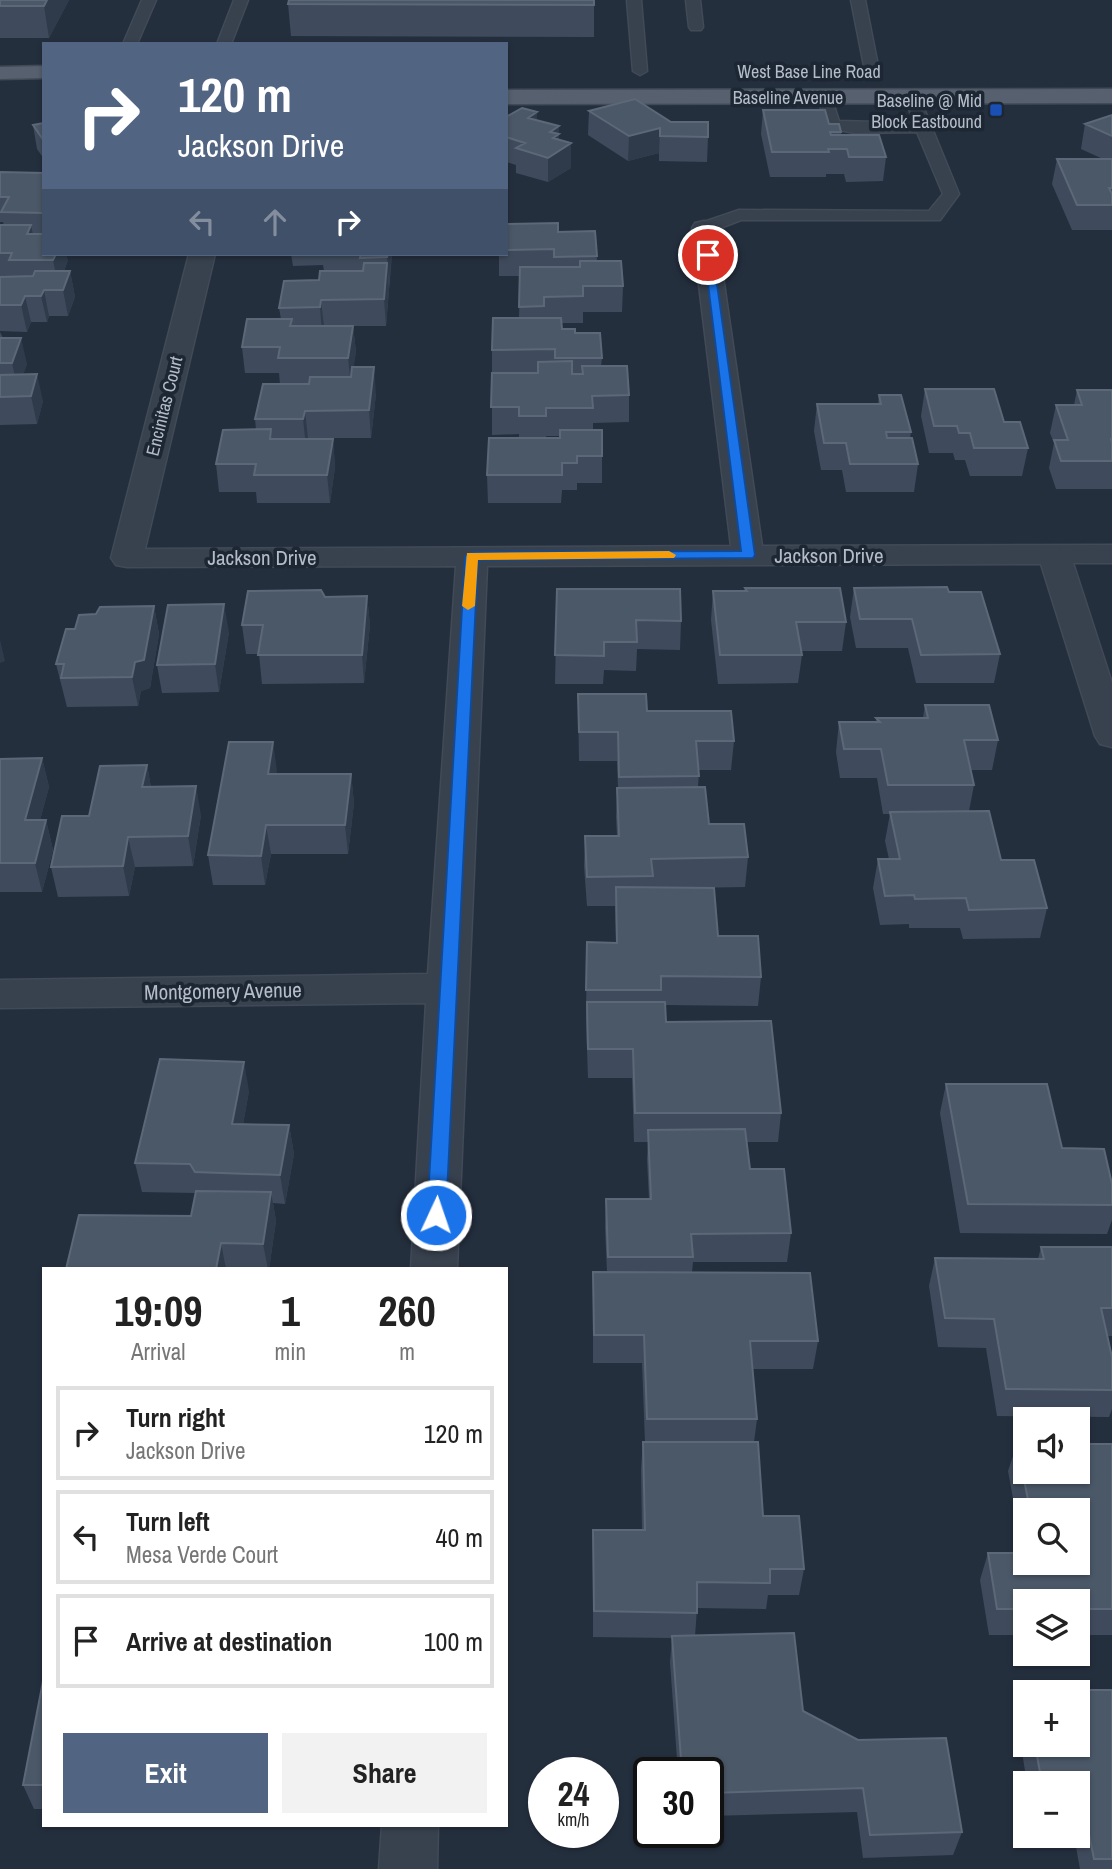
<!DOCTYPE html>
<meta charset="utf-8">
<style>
body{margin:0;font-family:"Archivo Narrow",sans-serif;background:#f2f2f2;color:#222;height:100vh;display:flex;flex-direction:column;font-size:26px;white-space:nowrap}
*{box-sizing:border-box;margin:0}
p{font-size:23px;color:#767676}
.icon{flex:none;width:38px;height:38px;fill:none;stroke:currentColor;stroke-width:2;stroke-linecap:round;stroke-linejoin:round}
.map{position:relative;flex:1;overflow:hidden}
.details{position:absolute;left:42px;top:1267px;width:466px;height:560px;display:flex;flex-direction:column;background:#fff;border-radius:0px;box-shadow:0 2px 5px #0004}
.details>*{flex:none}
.hud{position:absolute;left:42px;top:42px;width:466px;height:214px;border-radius:0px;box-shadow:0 2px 5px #0004;background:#516482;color:#fff;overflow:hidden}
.buttons{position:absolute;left:1013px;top:1407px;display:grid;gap:14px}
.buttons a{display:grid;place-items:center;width:77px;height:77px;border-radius:0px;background:#fff;box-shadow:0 2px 5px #0004;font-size:35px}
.speed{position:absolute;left:528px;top:1757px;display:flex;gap:14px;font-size:35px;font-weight:700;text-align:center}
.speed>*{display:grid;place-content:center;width:91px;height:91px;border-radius:50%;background:#fff;box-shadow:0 2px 5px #0004;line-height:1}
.speed small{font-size:18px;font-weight:400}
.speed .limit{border:4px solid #111;border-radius:10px;background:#fff;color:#111}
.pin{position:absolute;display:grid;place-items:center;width:60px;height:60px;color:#fff;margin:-30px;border:4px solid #fff;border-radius:50%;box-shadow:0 2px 7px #0007}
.me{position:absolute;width:77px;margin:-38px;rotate:3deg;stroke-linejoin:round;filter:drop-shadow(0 0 5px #0008)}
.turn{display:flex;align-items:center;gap:24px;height:147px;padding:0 21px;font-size:32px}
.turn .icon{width:91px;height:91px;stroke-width:2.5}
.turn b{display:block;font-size:49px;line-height:60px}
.lanes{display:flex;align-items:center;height:66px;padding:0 21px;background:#0003;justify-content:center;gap:35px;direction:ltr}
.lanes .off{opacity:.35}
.eta{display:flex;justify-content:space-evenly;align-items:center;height:119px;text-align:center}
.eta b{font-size:42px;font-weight:800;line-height:49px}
.action{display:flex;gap:14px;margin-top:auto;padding:14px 21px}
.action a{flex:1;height:80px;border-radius:0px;background:#516482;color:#fff;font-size:28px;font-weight:800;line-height:80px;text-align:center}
.action a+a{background:#f2f2f2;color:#222}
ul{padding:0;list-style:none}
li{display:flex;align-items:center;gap:21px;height:94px;margin:0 14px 10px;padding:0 7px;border:4px solid #e0e0e0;border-radius:0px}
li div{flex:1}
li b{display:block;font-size:26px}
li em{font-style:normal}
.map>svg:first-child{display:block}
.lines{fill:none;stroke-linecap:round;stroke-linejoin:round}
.service-casing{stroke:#414a57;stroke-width:3}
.minor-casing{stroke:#414a57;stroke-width:3}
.primary-casing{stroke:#414a57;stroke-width:3}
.service{fill:#38414e;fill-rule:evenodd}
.minor{fill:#38414e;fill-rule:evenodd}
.primary{fill:#56606e;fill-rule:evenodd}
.wall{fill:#3f4b5c;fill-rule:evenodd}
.shaded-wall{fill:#2f3b4b}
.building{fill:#4b5868;stroke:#5c6777;stroke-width:2}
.route{fill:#1a73e8;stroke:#114b97;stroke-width:2}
.slow{fill:#f59e0b}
.transit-dot{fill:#1a4fb4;stroke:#1d2633;stroke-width:2.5}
.labels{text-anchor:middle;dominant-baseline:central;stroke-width:7;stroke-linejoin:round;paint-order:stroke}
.far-street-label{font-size:18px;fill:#b4bcc9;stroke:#1d2633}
.far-poi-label{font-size:18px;fill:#b4bcc9;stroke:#1d2633;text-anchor:end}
.street-label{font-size:21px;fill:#b4bcc9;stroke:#1d2633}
</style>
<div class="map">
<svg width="1112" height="1869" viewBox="0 0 1112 1869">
<rect width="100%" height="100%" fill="#242f3e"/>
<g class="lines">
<defs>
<path id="service" d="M142 0H156L137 44H123Z
M234 0H248L231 44H217Z
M627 0H641L647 71 640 75 633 71Z
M686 0H700L703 27 701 30H691L689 27Z
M851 0H865L879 71 877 74H867L865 71Z
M824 93 831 97 839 121 913 123 906 97 913 93 918 94 959 194 940 220H741L710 232H698L696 228 698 224 739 210 929 211 943 194 917 132 855 133 828 128 817 97Z"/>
<path id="minor" d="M704 221 713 223 716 228 762 546 1112 545V563H1073L1112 683V747L1100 744 1095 736 1041 564 487 566 457 1269H411L426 1003 0 1008V980L428 974 456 566 127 567 116 565 111 558 189 254H215L145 549 731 546 692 228 695 223Z
M382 1825H438L437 1869H379Z"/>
<path id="primary" d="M44 66V78L0 79V67Z
M1112 89V103L506 104V90Z"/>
</defs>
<use href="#service" class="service-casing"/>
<use href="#minor" class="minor-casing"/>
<use href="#primary" class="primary-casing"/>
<use href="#service" class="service"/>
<use href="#minor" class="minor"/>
<use href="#primary" class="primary"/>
</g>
<path class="wall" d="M0 0H69L49 38H0Z
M594 0V37L291 36 288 4Z
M763 110 829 124 841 132V135L886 157 883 181 846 182 844 174H826V177H770L761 134Z
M589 111 671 122 708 137 707 162 659 161V153L628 161 588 135Z
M1112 115V230H1072L1052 184 1057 159H1103L1081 149 1085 124Z
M506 117 537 120 559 126V140L571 168 548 182 516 173V165L506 162Z
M44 123V159L37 149 33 125Z
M0 172 44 173V254L68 260 64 271H70L75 297 68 316H49L47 322H31L27 332 0 331V225H4L3 222H0Z
M506 224 558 232 595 231 597 261 623 286 622 312H583V323H562V329L575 333 602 358 601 366 629 395V422L593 423V430L602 456V483H577V490H562L561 503H488L487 475 519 438V434L492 435V350L519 318 520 276H499V254H506ZM546 436H560V438H546Z
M291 254H392L386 326H353L356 352 353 367 376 394 371 438H308V439H333L335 467 330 503H257L256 492H219L216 464 256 429 255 419 280 384 279 373H245L242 347 281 319 279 308 319 280 324 271 323 265 293 266Z
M0 332 3 338 27 364 23 374 43 401 37 424 0 425Z
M925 389 1004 422 1028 448 1022 476H970L965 460H955L953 453H929L921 416Z
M1077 390H1112V489H1056L1049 468 1054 443 1050 433 1056 405H1074Z
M879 395 911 432 910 438 918 464 914 492H846L842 470H821L814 431 817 404H878Z
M745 588 846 622 842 651H801L802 655 798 683 718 684 711 620 713 591H744Z
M854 588 949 592 1000 654 994 683H916L908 648H856L850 617Z
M557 589 681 621 680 650 637 649 636 671 604 670 603 684H555Z
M367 596 370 625 364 683 262 684 259 654H246L242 625 325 597Z
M154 606 159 634 150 688 141 691 138 706 67 707 56 664 75 629 96 614Z
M229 632 219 692 162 693 157 665Z
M578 694 647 711 734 741 731 770H699L698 787 709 824 748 857 745 887 684 888 718 936 761 977 758 1006 665 1005 666 1022 781 1113 778 1142H747L750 1169 791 1233 787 1262H693L692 1272 818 1341 813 1369H753L757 1419 754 1442 763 1516 804 1569 799 1595H768L766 1609 697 1608 695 1636 803 1711 962 1832 953 1855 863 1858 857 1812 709 1816V1773H678L670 1662 672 1638 593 1637V1530H642L641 1469 643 1442H645L642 1363H593V1272H607L605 1228 606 1199H649L647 1159 648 1142H634L632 1078H588L586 1019 587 942H616L615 906H587L584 866 585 836H617L616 817 617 788H618L617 761H579Z
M925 705 998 740 992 770H971L974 785 969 811 1001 860 1047 908 1040 938 963 939 960 928H909V924L880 925 873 888 878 859H889L885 841 890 814H883L877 778H840L836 752 839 722H876V718H923Z
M273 742 276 774H351L354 803 348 854H271L265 885H213L208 855Z
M42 758 49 787 40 820H46L53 850 42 892H0V759Z
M147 765 151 787 201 815 193 866 135 867 129 896 58 897 51 867 89 816Z
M946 1084 1062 1148 1112 1184V1220L1107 1234 960 1233 940 1113Z
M249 1091 243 1124 289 1125 294 1154 285 1204 273 1203 276 1221 269 1269H66L191 1216 196 1193 142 1192 135 1163Z
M1041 1247H1112V1336H1107L1112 1357V1409L1109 1417 997 1416 986 1348 938 1347 929 1286 935 1258 1038 1259Z
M1017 1444H1112V1635H1078V1601H1026V1635H989L980 1580 988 1553H1023L1008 1471ZM1026 1510H1078V1563H1026Z
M44 1676V1809H34L23 1785Z
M1026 1690H1112V1869H1080L1074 1836H1078V1783H1027L1016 1715ZM1026 1692 1078 1745H1026Z"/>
<path class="shaded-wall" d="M47 0H69L49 38 44 6Z
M537 112V136L528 118Z
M559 126V150L571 143V168L548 182V158L550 132Z
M660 128 659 153 628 161 629 136Z
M31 225 36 250 27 234Z
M56 254H66L68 260 58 286 53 260Z
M388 254H392L389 283 387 257Z
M387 263 389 289 386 326 384 299Z
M70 271 75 297 68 316 63 290Z
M44 290 49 316 47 322 41 296Z
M25 296 31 322 27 332 21 305Z
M321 300 324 326 322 334 320 307Z
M353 326 356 352 351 385 348 358Z
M21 338 27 364 18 390 12 363Z
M374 367 376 394 371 438 369 410Z
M37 374 43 401 37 424 31 396Z
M305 411 308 438 306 447 303 419Z
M333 439 335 467 330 503 327 475Z
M367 596 370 625 364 683 362 655Z
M224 604 229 632 219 692 215 664Z
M154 606 159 634 150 688 141 691 138 706 132 677 135 662Z
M0 640 5 661 0 663Z
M273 742 277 771 272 803 268 774Z
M42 758 49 787 32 850 25 820Z
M147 765 152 794 142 787Z
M351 774 354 803 348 854 345 825Z
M196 786 201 815 193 866 188 836Z
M46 820 53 850 42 892 35 863Z
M266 825 271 854 265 885 261 856Z
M128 837 135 867 129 896 123 866Z
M244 1062 249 1091 238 1153 232 1124Z
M289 1125 294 1154 285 1204 280 1175Z
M271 1192 276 1221 269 1269H268L263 1244Z
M221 1243 226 1269H216Z"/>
<path class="building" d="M0 0H47L44 6H0Z
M289 0H594V5L288 4Z
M635 99 671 122H708V137L660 136V128L629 136 589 111Z
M522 108 537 112 528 118 559 126 550 132 559 134 553 138 571 143 548 158 516 148 525 143 506 137V117Z
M763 110H825L829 124H839L841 132H830L831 135H879L886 157H849L847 149H828L829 152H772Z
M1112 115V136L1085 124Z
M44 123V141L33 125Z
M1057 159H1112V188H1109L1112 194V205H1077Z
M0 172 44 173V213L1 212 9 197H0Z
M558 223V232L595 231 597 256 554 257V249L506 250V224Z
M0 225H31L27 234H44V254H56L53 260H9L12 253H0Z
M361 254H388L387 257 360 258Z
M580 261H621L623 286H583V296L544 297V306L519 307 520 267H580Z
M364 263H387L384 299 321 300 320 307 279 308 284 281 319 280 320 271H363Z
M35 271H70L63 290H44L41 296H25L21 305H0V277L33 276Z
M493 318H561L562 329H575V333H600L602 358H555V349L492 350Z
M247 319H292L290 326H353L348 358H278L280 347H242Z
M0 338H21L12 363H0Z
M572 361V374H583L582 366H627L629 395 592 396 593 408H546V416H519V407H491L492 373H538V362Z
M352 367H374L369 410 305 411 303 419H255L263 384H309L310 377H351Z
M37 374 31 396 0 397V375Z
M925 389H994L1004 422H1020L1028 448H974L970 433H959L957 426H934Z
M1077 390H1112V439H1111L1112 443V461H1061L1054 440H1068L1056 405H1082Z
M879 395H901L911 432H886L887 438H912L918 464H850L846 443H824L817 404H881Z
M271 429 270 439H333L327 475H254L256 464H216L223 430Z
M560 430H602V456H577V463H562V475H487L489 438H560Z
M947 587 949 592H981L1000 654 921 655 912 619H860L854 588Z
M745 588H840L846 622H796L802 655H720L713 591H747Z
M557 589H680L681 621 636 620 637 642H604V656L555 655Z
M321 590 325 597 367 596 362 655H258L263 625H242L248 591Z
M224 604 215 664 157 665 168 605Z
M154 606 144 660 135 662 132 677 61 678 64 664H56L66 629H75L79 615 96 614 100 607Z
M578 694H646L647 711H731L734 741H696L699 776 619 777 618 732H579Z
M925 705H989L998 740H964L974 785H888L881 749H844L839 722H880L876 718H928Z
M229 742H273L268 774H351L345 825H266L261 856 208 855Z
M42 758 25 820H46L35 863H0V759Z
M147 765 142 787 196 786 188 836 128 837 123 866 51 867 62 816H89L100 766Z
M705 787 709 824H744L748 857 651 859 653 876 587 877 585 836H619L617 788Z
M989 811 1001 860H1034L1047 908 969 910 966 898 915 899 914 895 885 896 878 859H900L890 812Z
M616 887 714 888 718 936H758L761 977 661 976V990H586L587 942 617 943Z
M587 1002H665L666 1022 771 1021 781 1113H635L633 1049H588Z
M160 1059 244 1062 232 1124 289 1125 280 1175 195 1172 190 1164 135 1163Z
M946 1084H1047L1062 1148 1104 1149 1112 1184V1205L968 1204Z
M745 1129 750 1169H784L791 1233 691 1234 693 1257H608L606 1199H651L648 1130Z
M196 1191 271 1192 263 1244 221 1243 216 1269H66L79 1215 191 1216Z
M1041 1247H1112V1308H1101L1112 1357V1390L1006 1389 994 1319 945 1318 935 1258 1044 1259Z
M593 1272 810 1273 818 1341H750L757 1419H647L644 1335H594Z
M643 1442H758L763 1516H799L804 1569H770V1583L697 1582V1613L594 1611 593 1530H645Z
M1017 1444H1026V1472H1078V1444H1112V1609H1078V1601H1026V1609H997L988 1553H1026V1563H1078V1510H1030Z
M794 1633 803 1711 858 1740 946 1738 962 1832 870 1835 863 1788 709 1793V1773H682L672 1636Z
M44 1676V1785H23Z
M1026 1690H1112V1859H1094L1083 1804H1078V1783H1042L1035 1745H1078V1692H1026Z"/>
<path class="route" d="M704 252 713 255 755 555 753 558 478 560 446 1215 443 1220 436 1222 430 1220 427 1215 465 556 472 552 741 551Z"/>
<path class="slow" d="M669 551 676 555 674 558 478 560 475 606 468 610 462 606 467 553Z"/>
<rect class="transit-dot" x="989" y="103" width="14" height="14" rx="3.5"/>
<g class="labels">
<g class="far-street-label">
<text x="809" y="71">West Base Line Road</text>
<text x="788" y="97">Baseline Avenue</text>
<text transform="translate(164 406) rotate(-76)">Encinitas Court</text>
</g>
<g class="far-poi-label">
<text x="982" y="100">Baseline @ Mid<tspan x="982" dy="21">Block Eastbound</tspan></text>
</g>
<g class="street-label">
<text x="829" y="555">Jackson Drive</text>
<text x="262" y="557">Jackson Drive</text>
<text transform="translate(223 991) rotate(-1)">Montgomery Avenue</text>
</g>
</g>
</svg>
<div class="buttons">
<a><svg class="icon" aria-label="sound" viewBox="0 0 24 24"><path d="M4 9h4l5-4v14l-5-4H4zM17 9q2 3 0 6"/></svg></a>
<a><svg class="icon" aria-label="search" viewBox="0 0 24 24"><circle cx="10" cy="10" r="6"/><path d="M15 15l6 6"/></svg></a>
<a><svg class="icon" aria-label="layers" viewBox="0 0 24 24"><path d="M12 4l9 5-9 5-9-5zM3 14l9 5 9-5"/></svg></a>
<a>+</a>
<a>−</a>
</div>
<div class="speed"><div>24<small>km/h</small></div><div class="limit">30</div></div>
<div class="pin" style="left:708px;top:255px;background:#d93025"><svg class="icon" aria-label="arrive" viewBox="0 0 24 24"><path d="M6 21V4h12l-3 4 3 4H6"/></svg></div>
<svg class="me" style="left:436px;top:1215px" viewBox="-20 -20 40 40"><circle r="17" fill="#1a73e8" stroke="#fff" stroke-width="3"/><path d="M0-11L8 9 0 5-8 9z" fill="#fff"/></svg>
<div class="hud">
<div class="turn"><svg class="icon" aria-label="right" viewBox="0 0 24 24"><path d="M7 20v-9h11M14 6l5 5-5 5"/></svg><div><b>120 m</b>Jackson Drive</div></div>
<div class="lanes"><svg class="icon off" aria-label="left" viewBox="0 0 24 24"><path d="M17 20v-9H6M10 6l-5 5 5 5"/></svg><svg class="icon off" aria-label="ahead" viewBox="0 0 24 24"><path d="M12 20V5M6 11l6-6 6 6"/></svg><svg class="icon" aria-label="right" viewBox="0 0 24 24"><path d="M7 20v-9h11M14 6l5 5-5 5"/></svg></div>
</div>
<section class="details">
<div class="eta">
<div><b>19:09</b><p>Arrival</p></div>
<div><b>1</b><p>min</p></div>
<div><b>260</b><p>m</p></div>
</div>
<ul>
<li><svg class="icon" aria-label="right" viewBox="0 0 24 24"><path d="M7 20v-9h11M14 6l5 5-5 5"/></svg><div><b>Turn right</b><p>Jackson Drive</p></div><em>120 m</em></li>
<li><svg class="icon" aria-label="left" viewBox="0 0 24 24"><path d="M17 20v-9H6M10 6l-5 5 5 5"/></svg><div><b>Turn left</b><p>Mesa Verde Court</p></div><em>40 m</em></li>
<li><svg class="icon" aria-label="arrive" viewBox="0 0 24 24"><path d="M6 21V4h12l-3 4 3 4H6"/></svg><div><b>Arrive at destination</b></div><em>100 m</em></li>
</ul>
<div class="action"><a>Exit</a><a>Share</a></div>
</section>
</div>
